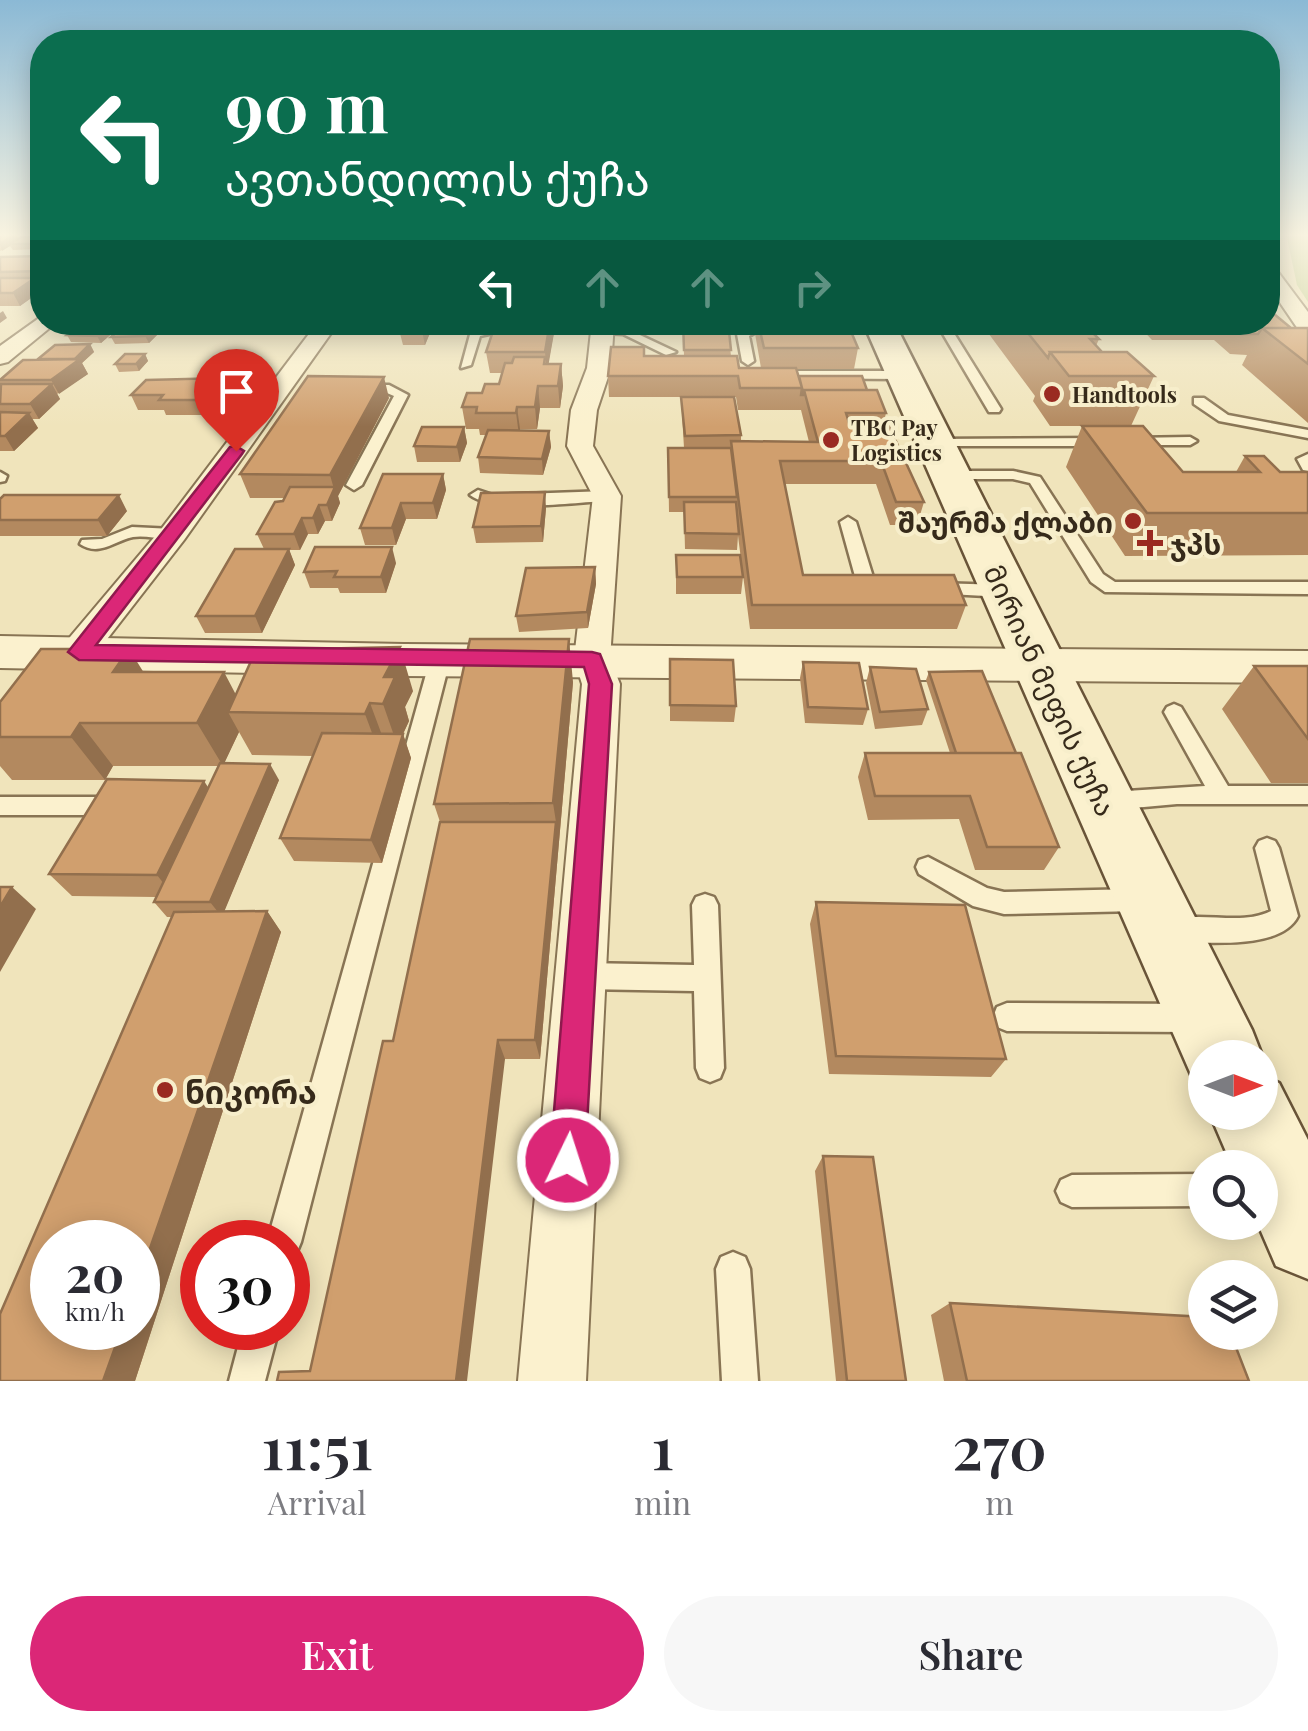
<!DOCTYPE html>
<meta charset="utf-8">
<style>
body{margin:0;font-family:"Playfair Display","Noto Sans Georgian",serif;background:#f7f7f7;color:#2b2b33;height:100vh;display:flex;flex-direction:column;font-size:38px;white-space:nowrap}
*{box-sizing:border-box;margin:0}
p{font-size:32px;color:#7c7c81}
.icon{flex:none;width:55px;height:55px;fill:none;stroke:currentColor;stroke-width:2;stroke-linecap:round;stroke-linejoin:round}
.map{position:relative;height:1381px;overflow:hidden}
.drawer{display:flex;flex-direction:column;background:#fff;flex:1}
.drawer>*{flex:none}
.hud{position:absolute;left:30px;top:30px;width:1250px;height:305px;border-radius:40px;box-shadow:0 5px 25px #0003;background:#0b6e4f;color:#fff;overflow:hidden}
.needle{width:65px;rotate:90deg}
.tools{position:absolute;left:1188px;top:1040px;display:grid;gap:20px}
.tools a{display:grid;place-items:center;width:90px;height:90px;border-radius:50%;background:#fff;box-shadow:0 5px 25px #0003;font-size:50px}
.speed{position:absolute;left:30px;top:1220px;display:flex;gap:20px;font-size:50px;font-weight:700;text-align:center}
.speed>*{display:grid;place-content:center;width:130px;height:130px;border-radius:50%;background:#fff;box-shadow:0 5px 25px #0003;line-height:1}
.speed small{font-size:25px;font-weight:400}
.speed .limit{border:15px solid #d22;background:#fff;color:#111}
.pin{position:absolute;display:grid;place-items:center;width:85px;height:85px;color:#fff;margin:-102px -42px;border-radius:50% 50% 50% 0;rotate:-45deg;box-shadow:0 0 10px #0007}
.pin .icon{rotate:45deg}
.me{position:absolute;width:110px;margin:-55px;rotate:4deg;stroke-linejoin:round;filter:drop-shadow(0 0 8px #0008)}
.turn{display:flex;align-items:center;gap:35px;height:210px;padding:0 30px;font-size:45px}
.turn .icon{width:130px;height:130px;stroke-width:2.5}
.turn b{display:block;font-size:70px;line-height:85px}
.lanes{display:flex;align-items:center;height:95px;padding:0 30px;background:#0003;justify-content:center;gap:50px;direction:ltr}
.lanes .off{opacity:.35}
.eta{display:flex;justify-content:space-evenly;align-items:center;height:170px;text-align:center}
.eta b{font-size:60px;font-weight:600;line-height:70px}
.action{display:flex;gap:20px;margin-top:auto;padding:20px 30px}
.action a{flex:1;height:115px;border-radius:60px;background:#db2777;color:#fff;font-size:40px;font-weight:600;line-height:115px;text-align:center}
.action a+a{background:#f7f7f7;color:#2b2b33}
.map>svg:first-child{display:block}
.green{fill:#c1ce8f}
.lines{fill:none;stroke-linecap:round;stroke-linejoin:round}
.service-casing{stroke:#887454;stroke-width:5}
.minor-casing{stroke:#887454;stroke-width:4}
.tertiary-casing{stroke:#887454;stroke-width:4}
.secondary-casing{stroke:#695438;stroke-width:5}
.service{fill:#fbf1ce;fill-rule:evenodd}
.minor{fill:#fbf1ce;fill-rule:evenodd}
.tertiary{fill:#fbf1ce;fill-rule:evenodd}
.secondary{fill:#fbf1ce;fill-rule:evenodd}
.wall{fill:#b3895f;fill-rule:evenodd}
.shaded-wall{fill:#926f4d}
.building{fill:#d09f6e;stroke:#926f4d;stroke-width:2.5}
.route{fill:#db2777;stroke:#8e194d;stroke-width:2.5}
.poi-dot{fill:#9a2a21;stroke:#f7eecb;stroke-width:4}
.labels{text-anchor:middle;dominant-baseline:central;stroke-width:8;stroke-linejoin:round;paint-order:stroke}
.far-poi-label{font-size:22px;font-weight:bold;fill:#362a1a;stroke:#f7eecb;text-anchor:start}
.poi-label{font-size:28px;font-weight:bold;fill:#362a1a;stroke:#f7eecb;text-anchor:end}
.street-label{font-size:28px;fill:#362a1a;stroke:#f7eecb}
.near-poi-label{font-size:32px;font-weight:bold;fill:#362a1a;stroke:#f7eecb;text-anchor:start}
</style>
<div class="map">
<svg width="1308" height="1381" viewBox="0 0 1308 1381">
<rect width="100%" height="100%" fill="#f0e4bb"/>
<path class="green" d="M1286 233H1308V302L1297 285Z"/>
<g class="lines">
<defs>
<path id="service" d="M936 322H947L1001 409 999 412H989Z
M503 325 507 326V330L480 336 471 365 461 368 471 331Z
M555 325 625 328 676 352 666 355 623 334 551 330V326Z
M838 326H881L887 329 881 332 834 331 832 329Z
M753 327 759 330 749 336 754 361 748 365 742 361 737 334Z
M774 371H902L908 375 902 379 770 378 768 375Z
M359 385H389L408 395 362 485 354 490 346 485 394 396 387 393 354 392 353 389Z
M1194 398H1204L1228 415 1308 430V438L1219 421 1194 404Z
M1131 438 1190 437 1197 441 1190 445H1126V439Z
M934 439 1102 438 1109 442 1102 446H929V440Z
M1308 454V471L1303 470 1297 459Z
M1013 471 1040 477 1103 574 1115 582H1308V594L1105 592 1091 582 1030 483 1013 479H950L943 475 950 471Z
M0 472 7 476 5 481 0 482Z
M478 490 493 495 607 491 615 496 607 501C574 502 495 514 470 495Z
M848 517 856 522 873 577 891 587 888 591H876L856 580 840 522Z
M132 527 173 529 181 534C167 544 150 534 133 537 114 541 99 557 80 544L82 540 102 539Z
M936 583 1004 585 1013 591 1004 597 930 593 927 589Z
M440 653 450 660 301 1242 296 1254 288 1257V1242H267L430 660Z
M1174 704 1181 707 1228 786H1308V804H1177L1111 810 1103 807 1100 801 1103 795 1111 792 1205 786 1164 712 1167 707Z
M0 797H104L112 799 115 806 112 813 104 815H0Z
M1267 838 1275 841 1279 848 1298 916C1282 950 1208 942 1176 942L1167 938 1163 930 1167 922C1199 909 1239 927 1271 911L1255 848 1259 841Z
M928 857 987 888 1004 892 1138 889 1147 892 1150 900 1147 908 1138 911 1004 914 973 906 919 874 916 867 919 860Z
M705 894 714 897 718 905 724 1068 720 1078 710 1082 700 1078 696 1068 694 991 583 989 574 985 570 976 574 967 583 963 694 965 692 905 696 897Z
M1007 1003 1193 1004 1203 1008 1207 1018 1203 1028 1193 1032 1007 1031 997 1027 993 1017 997 1007Z
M1205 1174V1206L1072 1207 1061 1202 1056 1191 1061 1180 1072 1175Z
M733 1252 745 1257 750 1269 758 1381H722L716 1269 721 1257Z
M243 1328H279L265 1381H229Z"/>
<path id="minor" d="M1268 266 1275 268 1308 312V333L1300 332 1268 285Z
M42 316V322H55L52 326 8 362 0 364V346Z
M318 322H339L184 540 14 759 0 763V720L162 528Z
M592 322H614L611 368 597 410 593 446 621 496 610 659 620 684 586 1381H518L582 684 574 659 593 496 567 446 571 410 587 368Z"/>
<path id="tertiary" d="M0 636 404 644 1308 651V683L404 676 0 668Z"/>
<path id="secondary" d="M863 322H894L1252 1030 1263 1058 1260 1066V1058H1205V1090L1196 1086Z
M1260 1075 1279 1083 1308 1140V1279L1276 1266 1257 1222H1260V1168H1233L1209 1112H1260Z"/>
</defs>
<use href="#service" class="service-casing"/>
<use href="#minor" class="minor-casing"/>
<use href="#tertiary" class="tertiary-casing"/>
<use href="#secondary" class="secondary-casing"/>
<use href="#service" class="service"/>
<use href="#minor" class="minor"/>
<use href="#tertiary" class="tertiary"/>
<use href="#secondary" class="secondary"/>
</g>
<path class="wall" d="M0 234H15L18 239 42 237V252H39L38 249 13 250 10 246 0 251Z
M42 256V284H38L41 291 20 306H0V257Z
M226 322H276L270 330 228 329Z
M397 322H442L438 333H430L425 345H403Z
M496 322H556L548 364H561L563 386 560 408H540L537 429H520V431H549L551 447 543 475 480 473 478 457 486 435H480L479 429H466L462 407 482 393 499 384 502 373H490L486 352Z
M609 322H644V324H609Z
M683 322H731L730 329H728L731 356 739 368H761L753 322H847L858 348 854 369H797L799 376 867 390 886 413 883 426 924 502 917 525H890L876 484H785L803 575 966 605 957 629H750L738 536 737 550 685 549 684 512H669L668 448H684L681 397H609L608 376 644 356H684ZM734 397H736L738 410H801L809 442 741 441V435Z
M980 322H1089L1085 333 1099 339 1096 346 1102 352 1154 376 1131 426H1050L1033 401 1035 396Z
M1135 322H1268L1291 328H1308V423L1242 365 1247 355 1230 354 1214 340H1152Z
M116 330 101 343 71 342 67 335Z
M162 330 149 343 115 344 111 337Z
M90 344 94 352 82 363 88 374 57 394 60 399 39 419H32L38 428 14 451H0V379L38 359Z
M145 354 148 361 139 371 119 372 115 364Z
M225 378 230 393 211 415H166L164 410H138L131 395Z
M389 398 338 496 340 503 332 521H325L318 534H308L300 550H289L295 565 262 633H205L196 616 264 549 257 534 284 498H250L240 474Z
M1082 426 1183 472H1236L1245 456 1280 472H1308V555L1125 556 1066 467Z
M464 427 467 443 460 462H417L414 446Z
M443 474 446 490 437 519H406L396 545H365L360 528Z
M0 499 127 511 107 536H0Z
M546 508 543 542 476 543 473 527Z
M676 555 743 577 741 594H676Z
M396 563 386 593H340L338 588H310L304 572Z
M595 567 596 584 588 628 519 632 516 616Z
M670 659 736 706 734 722 670 721Z
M803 662 868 709 863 725 805 723 800 678Z
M1254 666H1308V783H1271L1222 709Z
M870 667 928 709 922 725 875 729 866 683Z
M143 672 236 695 413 691 405 707 409 721 403 734 411 758 382 863 294 861 280 838 313 756 252 755 239 732 224 763 279 780 224 911H267L281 932 135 1381H0L172 917H167L154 902 156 897 72 896 49 874 209 788 219 766H113L105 780H12L0 766V702Z
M929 672 1016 753 1059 847 1044 870H975L959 819 868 820 858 777 865 753H950L926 680Z
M573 682 540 1059H505L310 1371 393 1041 440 822 434 804Z
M816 902 1006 1059 991 1077 829 1074 810 924Z
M823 1156 906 1381H836L815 1171Z
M950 1303 1249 1381H944L931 1315Z"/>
<path class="shaded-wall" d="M15 234 19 240 9 244 10 246 2 251 0 244Z
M35 278 41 291 20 306 13 293Z
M3 311 7 318 0 323V313Z
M426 322H427L430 333 425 345 422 331Z
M436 322H442L438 333Z
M550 322H556L547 373 545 352Z
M112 323 116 330 101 343 97 336Z
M159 323 162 330 149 343 145 336Z
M90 344 94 352 82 363 88 374 59 394 51 380Z
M145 354 148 361 139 371 136 364Z
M561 364 563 386 560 408 558 386Z
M384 377 389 398 338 496 340 503 332 521 327 505 334 489 330 475Z
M225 378 230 393 211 415 205 400Z
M52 384 60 399 39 419 30 404Z
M538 386 540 408 537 429 535 407Z
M517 407 520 429 519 435 516 413Z
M29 413 38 428 14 451 5 436Z
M464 427 467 443 460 462 457 447Z
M549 431 551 447 543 475 542 459Z
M443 474 446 490 437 519 433 503Z
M545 492 546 508 543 542 541 526Z
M119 495 127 511 107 536 98 520Z
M401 503 406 519 396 545 392 528Z
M319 505 325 521 318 534 313 518Z
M302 518 308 534 300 550 294 534Z
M392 547 396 563 386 593 381 577Z
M289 549 295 565 262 633 255 616Z
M595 567 596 584 588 628 587 612Z
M569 639 573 682 540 1059 535 1040 556 822 553 803Z
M400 647 413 691 405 707 409 721 403 734 411 758 382 863 371 840 398 747 383 704 384 677Z
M129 649 156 692 113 672Z
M224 672 245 712H228L239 732 223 766 197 723Z
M370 703 386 746 381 757 365 714Z
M80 723 113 766 105 780 71 737Z
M270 764 279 780 222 917 210 902Z
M204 781 219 804 175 898 157 875Z
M12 887 36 909 0 972V907Z
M267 911 281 932 135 1381H103L122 1328H138V1283Z
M498 1040 505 1059 467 1381H456Z"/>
<path class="building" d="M0 234H15L0 244Z
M21 237H42V238L33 244H9Z
M42 256V271L0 272V257Z
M0 278H35L13 293H0Z
M1268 309 1291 328H1262L1258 334H1241L1227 322H1268Z
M404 322H426L422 331H400Z
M496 322H550L545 352H486Z
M683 322H728L731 350H684Z
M758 322H847L858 348H764Z
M1019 322H1075L1084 333H1093L1099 339H1090L1102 352H1050L1048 358Z
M1155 322H1217L1221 326H1158Z
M83 323H112L97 336 67 335Z
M126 323H159L145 336 111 337Z
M1262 328H1308V364Z
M90 344 75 359H38L55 345Z
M611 347H644V356H737L739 368H796L802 388H740L738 376H608Z
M1050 352H1127L1154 376H1069Z
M125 354H145L136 364H115Z
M514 357H545L544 364H561L558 386H538L535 407H517L516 413H476L477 407H462L467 393H482L485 384H499L505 363H512Z
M80 359 51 380H0L23 360Z
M308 376 384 377 330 475 240 474Z
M799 376H862L867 390H804L803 395H801L802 388Z
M225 378 205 400H159L163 395H131L146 380Z
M1 384H52L30 404H0Z
M804 390H877L886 413H846L850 426H889L924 502H896L881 461H780L803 575H954L966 605H752L731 441 818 442Z
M681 397H734L741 435 685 436Z
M0 412 29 413 5 436H0Z
M1082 426H1143L1183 472H1260L1245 456H1264L1280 472H1308V513H1147Z
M422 427H464L457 447 414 446Z
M488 430 549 431 542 459 478 457Z
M668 448H731L737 497H669Z
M383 474H443L433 503H401L392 528H360Z
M290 487H335L327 505H319L313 518H302L294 534H257L275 502 283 501Z
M545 492 541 526 473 527 481 493Z
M4 495H119L98 520H0V499Z
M684 502H736L739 534 685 533Z
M315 547H392L381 577H334L337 571 304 572Z
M235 549H289L255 616H196Z
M676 555H740L743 577H677Z
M595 567 587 612 516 616 526 568Z
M470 639H569L553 803 434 804Z
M400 647 384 677H395L383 704 370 703 365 714 228 712 256 650Z
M41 649H129L113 672H224L197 723H80L71 737H0V702Z
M670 659 733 660 736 706 670 705Z
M803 662 859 663 868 709 808 707Z
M1254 666H1308V739Z
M870 667 916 669 928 709 880 712Z
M982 671 1016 753H956L929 672Z
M322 733 403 734 371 840 280 838Z
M865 753H1021L1059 847H987L970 796H875Z
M220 763 270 764 210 902H154Z
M107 779 204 781 157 875 49 874Z
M440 822H556L535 1040H498L456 1381H277L279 1372 310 1371 383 1041H393Z
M0 887H12L0 907Z
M816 902 965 905 1006 1059 836 1056Z
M267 911 138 1283V1242H52V1328H122L103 1381H0V1314L174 912Z
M823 1156 873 1157 906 1381H847Z
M950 1303 1205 1317V1332H1230L1249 1381H967Z"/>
<linearGradient id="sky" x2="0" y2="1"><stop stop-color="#8bb9d5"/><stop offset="0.55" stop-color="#f8f3e0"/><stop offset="1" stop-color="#f8f3e0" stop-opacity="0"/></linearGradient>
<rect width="1308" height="427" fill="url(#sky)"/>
<path class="route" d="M236 446 244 451 242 454 96 645 592 652 600 654 612 684 585 1160 580 1172 568 1178 555 1172 550 1160 589 684 584 667 79 660 68 652 230 447Z"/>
<g class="poi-dot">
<circle cx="1052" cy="394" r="10"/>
<circle cx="831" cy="440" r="10"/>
<circle cx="1133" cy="521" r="10"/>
<path d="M1145 528h10v10h10v10h-10v10h-10v-10h-10v-10h10z"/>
<circle cx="165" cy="1090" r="10"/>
</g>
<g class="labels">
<g class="far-poi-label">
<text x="1072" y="394">Handtools</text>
<text x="851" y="427">TBC Pay<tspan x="851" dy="25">Logistics</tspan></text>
</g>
<g class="poi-label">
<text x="1113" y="521">შაურმა ქლაბი</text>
<text x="1170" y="543" text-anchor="start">ჯპს</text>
</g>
<g class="street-label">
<text transform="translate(1051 690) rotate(65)">მირიან მეფის ქუჩა</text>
</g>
<g class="near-poi-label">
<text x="185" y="1090">ნიკორა</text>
</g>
</g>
</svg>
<div class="tools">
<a><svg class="needle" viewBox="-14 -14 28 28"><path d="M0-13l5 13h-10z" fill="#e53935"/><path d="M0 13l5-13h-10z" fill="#7c7c81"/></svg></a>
<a><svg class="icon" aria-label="search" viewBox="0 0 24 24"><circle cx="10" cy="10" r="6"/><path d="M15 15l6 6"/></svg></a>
<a><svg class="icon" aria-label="layers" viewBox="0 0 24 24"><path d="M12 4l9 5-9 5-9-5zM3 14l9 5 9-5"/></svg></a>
</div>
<div class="speed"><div>20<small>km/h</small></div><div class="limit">30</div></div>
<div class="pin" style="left:236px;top:451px;background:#d93025"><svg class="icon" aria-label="arrive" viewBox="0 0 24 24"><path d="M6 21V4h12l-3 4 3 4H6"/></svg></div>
<svg class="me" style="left:568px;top:1160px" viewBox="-20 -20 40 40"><circle r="17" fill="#db2777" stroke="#fff" stroke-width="3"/><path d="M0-11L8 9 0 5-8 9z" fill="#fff"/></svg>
<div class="hud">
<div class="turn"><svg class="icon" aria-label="left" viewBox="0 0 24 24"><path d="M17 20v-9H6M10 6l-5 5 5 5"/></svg><div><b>90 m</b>ავთანდილის ქუჩა</div></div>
<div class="lanes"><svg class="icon" aria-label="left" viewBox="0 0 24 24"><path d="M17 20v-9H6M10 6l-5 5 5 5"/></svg><svg class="icon off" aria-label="ahead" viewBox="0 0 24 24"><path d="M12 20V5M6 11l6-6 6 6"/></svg><svg class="icon off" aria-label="ahead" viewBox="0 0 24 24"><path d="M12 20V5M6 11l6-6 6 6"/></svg><svg class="icon off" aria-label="right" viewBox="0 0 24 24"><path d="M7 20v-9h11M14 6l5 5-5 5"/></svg></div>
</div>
</div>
<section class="drawer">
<div class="eta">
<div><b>11:51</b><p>Arrival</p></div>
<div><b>1</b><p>min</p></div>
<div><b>270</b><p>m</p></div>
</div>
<div class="action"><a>Exit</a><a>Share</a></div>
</section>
